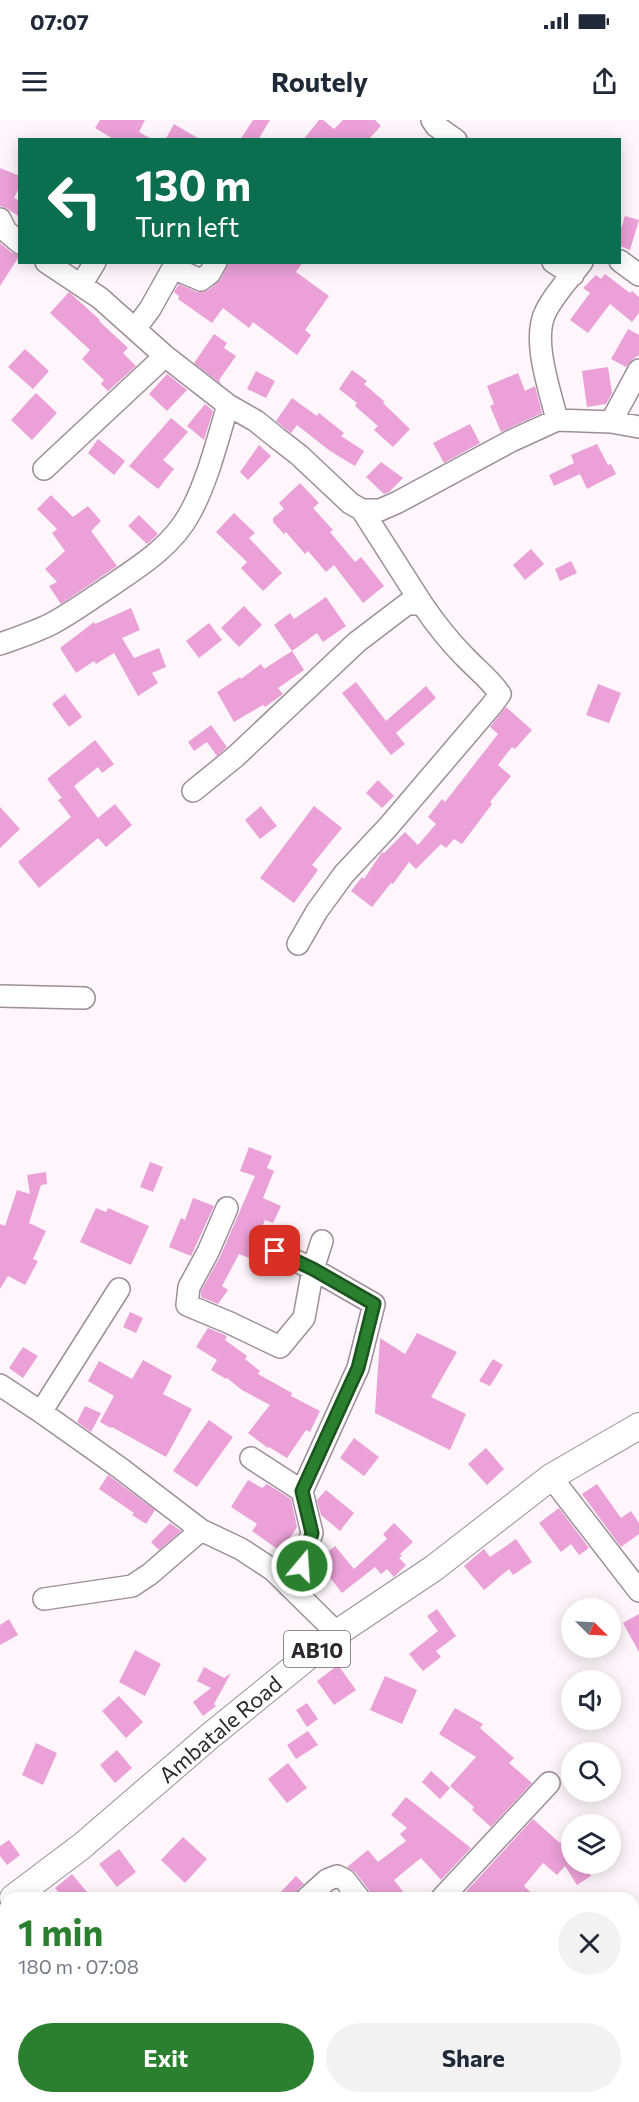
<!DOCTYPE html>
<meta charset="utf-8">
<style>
body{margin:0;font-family:Commissioner,sans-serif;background:#f2f2f3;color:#1f2937;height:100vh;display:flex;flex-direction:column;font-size:22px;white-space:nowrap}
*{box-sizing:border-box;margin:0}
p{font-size:20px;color:#747a83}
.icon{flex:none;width:33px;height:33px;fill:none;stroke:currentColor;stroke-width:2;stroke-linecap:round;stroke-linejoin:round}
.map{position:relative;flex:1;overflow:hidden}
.sheet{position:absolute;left:0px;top:1772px;width:639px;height:212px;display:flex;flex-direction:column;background:#fff;border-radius:18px 18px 0 0;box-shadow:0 3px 15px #0003}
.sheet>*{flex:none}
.guide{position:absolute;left:18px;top:18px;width:603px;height:126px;border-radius:0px;box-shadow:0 3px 15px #0003;background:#0b6e4f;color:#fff;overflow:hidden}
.needle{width:39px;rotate:114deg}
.fabs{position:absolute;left:561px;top:1478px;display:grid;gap:12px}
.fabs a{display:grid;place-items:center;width:60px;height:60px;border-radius:50%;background:#fff;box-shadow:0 3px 15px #0003;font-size:30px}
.pin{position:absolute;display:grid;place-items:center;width:51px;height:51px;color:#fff;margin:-26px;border-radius:12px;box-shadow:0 3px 9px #0006}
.me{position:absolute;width:66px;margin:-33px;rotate:18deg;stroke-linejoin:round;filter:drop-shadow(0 0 4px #0008)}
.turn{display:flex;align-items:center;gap:21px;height:126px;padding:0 18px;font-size:27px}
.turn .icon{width:78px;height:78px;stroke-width:2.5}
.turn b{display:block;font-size:42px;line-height:51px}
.round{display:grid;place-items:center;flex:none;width:63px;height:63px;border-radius:32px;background:#f2f2f3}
.overview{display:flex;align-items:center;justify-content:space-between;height:102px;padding:0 18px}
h1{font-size:36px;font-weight:700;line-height:45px;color:#2a802e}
.cta{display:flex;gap:12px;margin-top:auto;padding:12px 18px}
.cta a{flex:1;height:69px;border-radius:36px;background:#2a802e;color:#fff;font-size:24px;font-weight:700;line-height:69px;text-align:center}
.cta a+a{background:#f2f2f3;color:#1f2937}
.status{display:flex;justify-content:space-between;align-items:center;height:42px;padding:0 30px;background:#fff;direction:ltr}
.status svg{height:16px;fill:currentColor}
header{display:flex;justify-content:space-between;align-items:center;height:78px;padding:0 18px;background:#fff;font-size:27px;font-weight:700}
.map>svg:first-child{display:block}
.building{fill:#eba0d7}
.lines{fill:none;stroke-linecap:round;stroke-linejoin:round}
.minor-casing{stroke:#9c8f98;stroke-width:24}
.major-casing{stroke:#9c8f98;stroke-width:28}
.minor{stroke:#fff;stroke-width:21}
.major{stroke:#fff;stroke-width:26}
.route-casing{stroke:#1b531e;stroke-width:15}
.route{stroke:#2a802e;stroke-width:10}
.labels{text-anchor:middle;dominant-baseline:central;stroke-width:4.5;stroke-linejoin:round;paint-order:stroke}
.shield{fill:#fff;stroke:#6b686b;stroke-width:1.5}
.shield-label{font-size:21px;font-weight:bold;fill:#2c272b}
.street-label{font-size:22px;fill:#2c272b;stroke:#fff}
</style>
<div class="status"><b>07:07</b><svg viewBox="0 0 49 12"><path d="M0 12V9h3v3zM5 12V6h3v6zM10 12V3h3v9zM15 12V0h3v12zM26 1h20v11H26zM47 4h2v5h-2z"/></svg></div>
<header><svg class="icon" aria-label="menu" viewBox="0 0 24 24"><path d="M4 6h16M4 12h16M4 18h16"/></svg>Routely<svg class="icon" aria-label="share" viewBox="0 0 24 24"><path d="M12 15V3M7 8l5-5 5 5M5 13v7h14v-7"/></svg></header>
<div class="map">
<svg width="639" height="1982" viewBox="0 0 639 1982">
<rect width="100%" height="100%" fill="#fef6fb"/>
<path class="building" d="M100 0H145L139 12 153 20H115L95 8Z
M253 0H270L258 20H240Z
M319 0H323L334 9 343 0H375L381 6 368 20H303Z
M174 4 201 20H165Z
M0 48 20 56V66L14 78 20 81V97L6 88 0 86Z
M625 96 639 100 630 130 620 126V112Z
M0 123 12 133 20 135 0 166Z
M229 142H303L296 152 329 176 305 210 311 215 297 235 253 202 249 208 223 188 212 203 178 179 179 176 174 172 179 164 197 172H203L209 170 221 159Z
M605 154 630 173 632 171 639 177V193L632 202 610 184 588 213 570 200 590 173 583 168 596 155 601 159Z
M69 172 100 200 99 201 128 228 123 233 136 246 108 271 101 264 104 260 82 239 90 230 50 193Z
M628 209 639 215V235L632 240 626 247 611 239Z
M214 214 227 223 224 228 236 236 219 260 221 264 194 243Z
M25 229 49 251 33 269 8 247Z
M608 247 612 273 606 284 587 287 582 251Z
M352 250 367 261 364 264 385 282 383 283 410 309 393 327 374 310 378 306 355 286 357 283 339 269Z
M256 251 275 261 266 278 247 269Z
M518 253 525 271 535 266 542 293 501 312 490 286 494 284 487 266Z
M167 254 187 270 167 291 149 274Z
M36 273 57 293 32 320 11 300Z
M292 278 317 296 319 293 344 313 341 316 364 331 355 346 330 331 297 305 291 313 276 301Z
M205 284 213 291 204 320 187 306Z
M171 298 188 312 163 340 174 349 158 369 129 346Z
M470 304 480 323 444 343 433 323Z
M98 319 125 341 114 355 88 333Z
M597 324 608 345 611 344 616 354 587 369 580 354 554 366 549 355 574 343 571 335Z
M259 325 271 336 248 360 240 352Z
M381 342 403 358 389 372 384 374 366 357Z
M300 363 319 383 313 388 333 410 330 412 355 442 361 437 384 466 363 483 334 445 326 452 308 431 305 434 286 412 284 414 273 402V398L284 389 279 383Z
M51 375 73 397 88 386 101 401 91 411 117 446 61 484 49 466 57 462 45 449 65 431 52 413 57 409 37 389Z
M234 393 255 413 249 418 282 453 263 471 241 448 247 442 216 412Z
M139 395 158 414 147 424 128 406Z
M531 429 544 444 525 460 513 445Z
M571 441 577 453 560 461 555 449Z
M326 477 346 506 323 522 317 513 292 531 274 505 290 493 294 499Z
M244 486 262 505 239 527 221 508Z
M131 488 140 510 122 518 134 538 159 528 166 547 152 553 158 563 138 576 114 533 96 544 94 541 76 553 60 528 94 502 95 504Z
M209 503 222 520 199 538 186 521Z
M292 531 304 550 278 568 283 574 265 587 263 585 234 602 217 572 240 557 241 559 261 544 264 549Z
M356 562 386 601 426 566 436 578 396 613 405 624 391 635 342 573Z
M598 564 621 573 609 603 586 595Z
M65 574 82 597 69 607 52 584Z
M506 587 532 610 515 629 512 627 498 645 511 656 490 682 492 684 462 724 454 719 446 728 441 724 416 749 409 742 393 764 391 763 372 787 351 771 362 757 364 759 382 732 384 733 405 712 418 725 436 704 428 697 442 679 445 682 498 614 490 607Z
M211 605 227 627 217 636 207 622 194 631 188 622Z
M95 620 114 644 102 653 98 647 74 666 98 698 115 684 132 705 106 727 98 718 39 768 18 742 71 697 58 680 62 678 47 659Z
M378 660 394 676 382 688 366 673Z
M261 686 277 706 260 719 245 700Z
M314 686 342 708 312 745 318 750 294 783 260 758Z
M0 687 20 709 0 728Z
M249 1027 272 1036 267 1048 274 1051 263 1078 281 1086 273 1103 265 1100 249 1138 239 1134 222 1166 228 1170 218 1184 201 1177V1171L220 1137 255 1056 240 1051Z
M150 1042 163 1047 153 1072 140 1067Z
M46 1052 47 1064 41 1065 29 1103 46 1111 33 1139 38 1141 25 1165 8 1156 0 1169V1104L5 1106 17 1070 30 1074 27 1055Z
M193 1078 214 1086 191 1136 169 1127 181 1098 185 1100Z
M96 1088 106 1092 108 1088 149 1106 131 1145 80 1122Z
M130 1192 143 1198 136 1213 123 1207Z
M208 1208 227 1216 225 1220 247 1236 245 1239 260 1251 258 1254 292 1273 291 1276 320 1291 310 1312 306 1310 287 1338 269 1327 268 1328 248 1313 270 1285 242 1270 227 1258 226 1259 211 1250 217 1240 196 1227Z
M417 1213 457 1232 431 1277 466 1294 450 1330 375 1293 380 1218 405 1234Z
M23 1227 38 1236 23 1258 9 1248Z
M493 1239 503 1245 490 1266 479 1261Z
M143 1240 172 1256 163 1274 192 1289 166 1337 112 1307 111 1308 100 1302 114 1276 88 1261 99 1241 132 1259Z
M85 1286 101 1293 91 1312 77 1302Z
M209 1300 233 1317 197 1367 173 1351Z
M354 1318 379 1337 364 1356 340 1338Z
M486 1328 504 1349 487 1365 468 1344Z
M108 1355 155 1390 146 1404 132 1395 134 1393 99 1369Z
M248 1360 262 1368 267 1364 291 1379 297 1407 288 1421 293 1425 286 1435 252 1411 257 1404 231 1387Z
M597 1364 621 1398 631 1391 639 1403V1414L621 1427 582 1374Z
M326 1370 354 1393 340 1411 321 1395 317 1380Z
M559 1388 589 1428 579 1435 571 1424 561 1432 539 1403Z
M170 1403 181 1411 159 1430 151 1422Z
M394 1403 413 1422 400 1434 402 1436 399 1438 406 1445 394 1457 387 1449 381 1454 375 1447 342 1473 317 1441 335 1426 354 1449 387 1419 383 1414Z
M516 1419 532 1442 513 1455 509 1449 484 1470 464 1446 484 1429 490 1437Z
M437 1489 456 1516 436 1531 441 1537 423 1551 409 1534 438 1511 427 1496Z
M639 1494V1532L623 1503Z
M9 1499 18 1515 0 1525V1505Z
M135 1530 161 1544 145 1576 119 1562Z
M338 1545 356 1570 334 1585 317 1561Z
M204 1547 224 1558 231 1553 214 1584 216 1586 203 1596 193 1582 211 1568 197 1561Z
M385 1556 417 1570 402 1604 370 1590Z
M119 1576 143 1602 126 1618 102 1591Z
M307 1583 318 1599 307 1607 296 1590Z
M455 1588 483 1604 480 1608 514 1638 509 1643 532 1663 491 1707 472 1690 474 1687 450 1666 476 1637 439 1614Z
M308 1611 318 1625 296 1639 287 1625Z
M36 1623 57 1633 43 1665 22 1655Z
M117 1630 132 1648 115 1663 100 1645Z
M288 1643 307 1668 287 1683 268 1659Z
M431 1651 450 1668 440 1679 422 1662Z
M406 1677 471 1728 441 1760 421 1738 394 1760 408 1778H372L369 1770 355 1752 347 1747 368 1730 378 1742 406 1721 400 1714 407 1708 391 1695Z
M533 1699 560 1723 564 1719 572 1725V1743H599L588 1751 591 1756 577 1765 565 1746 557 1755 543 1743 524 1766 537 1778H460Z
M183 1717 207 1739 185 1763 161 1740Z
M9 1720 20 1735 7 1745 0 1736V1726Z
M119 1729 136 1752 117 1767 99 1744Z
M72 1754 92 1778H63L55 1768Z
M296 1756 304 1764 298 1769 295 1778H275Z"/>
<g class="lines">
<defs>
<path id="minor" d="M432 0 436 6 456 20
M0 99 6 111 20 123
M620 141 639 155
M46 142 100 178 165 236 228 285 256 301 277 318 299 335 350 383 362 390H380L398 382 511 321 557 300 611 302 639 307
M553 142 573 155
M81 165 95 142
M135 209 150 189 173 148 201 160 210 153 216 142
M557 300C550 270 531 219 546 191 555 173 570 158 582 142
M611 302 639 250
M44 349 165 236
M362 390 422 484
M0 524C17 518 35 512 51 504 70 494 88 481 106 469 137 448 172 427 190 393 208 360 217 321 228 285
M193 671 235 637 357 522 407 484H422C435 503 448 520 464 536 476 549 489 558 500 574L492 585 388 707 344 754 317 791 298 824
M0 876 84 878
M227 1088 208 1132 189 1167 187 1185 230 1203 280 1227 304 1198 313 1149 322 1121
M275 1131 313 1149 374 1184 358 1248 302 1371
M0 1265 41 1292 120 1348 201 1410 241 1429 273 1450 337 1513
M41 1292 119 1169
M251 1338 302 1371 312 1413 301 1446 289 1466
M551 1357 639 1471
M44 1479 132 1466 150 1454 201 1410
M307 1778 327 1760 337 1756 345 1760 359 1778
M442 1778 549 1663
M633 1853 639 1848
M0 1859 6 1866
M633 1878 639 1881
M528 1977 532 1982
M370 1982 371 1977"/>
<path id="major" d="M13 1778 82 1726 210 1616 337 1513 434 1448 551 1357 639 1306"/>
</defs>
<use href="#minor" class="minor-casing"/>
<use href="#major" class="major-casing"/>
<use href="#minor" class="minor"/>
<use href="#major" class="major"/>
</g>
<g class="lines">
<defs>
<path id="route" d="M275 1131 313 1149 374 1184 358 1248 302 1371 312 1413 302 1446"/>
</defs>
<use href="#route" class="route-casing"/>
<use href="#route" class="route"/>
</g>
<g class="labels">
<rect class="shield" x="284" y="1511" width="66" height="36" rx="4.5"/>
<g class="shield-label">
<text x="317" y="1529">AB10</text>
</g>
<g class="street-label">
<text transform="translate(220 1609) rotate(-40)">Ambatale Road</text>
</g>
</g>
</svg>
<div class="fabs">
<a><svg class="needle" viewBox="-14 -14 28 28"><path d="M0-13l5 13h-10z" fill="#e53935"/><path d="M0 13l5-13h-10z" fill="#747a83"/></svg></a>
<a><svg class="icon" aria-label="sound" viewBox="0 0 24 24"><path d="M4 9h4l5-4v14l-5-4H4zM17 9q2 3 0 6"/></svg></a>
<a><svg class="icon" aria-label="search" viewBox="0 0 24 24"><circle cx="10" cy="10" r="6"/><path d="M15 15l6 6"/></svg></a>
<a><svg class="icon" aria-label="layers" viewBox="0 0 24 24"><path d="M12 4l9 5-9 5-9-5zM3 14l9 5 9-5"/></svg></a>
</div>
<div class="pin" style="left:275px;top:1131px;background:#d93025"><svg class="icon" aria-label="arrive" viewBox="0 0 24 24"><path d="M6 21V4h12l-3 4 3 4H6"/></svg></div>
<svg class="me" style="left:302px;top:1446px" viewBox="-20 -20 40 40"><circle r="17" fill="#2a802e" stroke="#fff" stroke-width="3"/><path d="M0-11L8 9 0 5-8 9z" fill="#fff"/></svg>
<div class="guide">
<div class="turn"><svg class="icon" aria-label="left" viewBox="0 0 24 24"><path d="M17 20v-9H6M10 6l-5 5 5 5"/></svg><div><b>130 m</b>Turn left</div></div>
</div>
<section class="sheet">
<div class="overview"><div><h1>1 min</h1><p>180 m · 07:08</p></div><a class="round"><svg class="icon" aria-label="close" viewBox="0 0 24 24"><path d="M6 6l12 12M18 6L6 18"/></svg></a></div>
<div class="cta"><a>Exit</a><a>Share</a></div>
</section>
</div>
